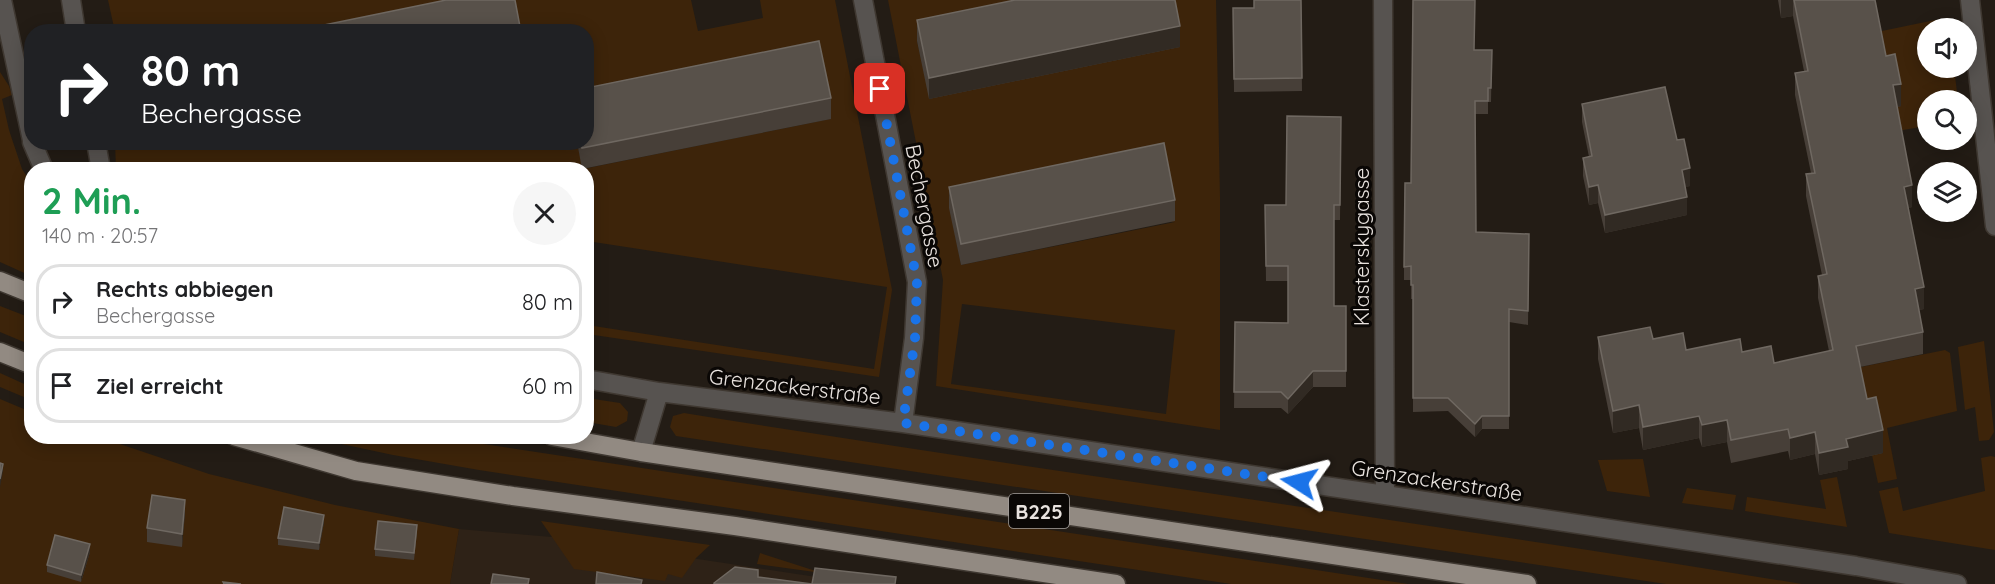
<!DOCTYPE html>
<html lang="de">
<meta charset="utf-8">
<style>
body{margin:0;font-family:Quicksand,sans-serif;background:#f6f6f6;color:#202124;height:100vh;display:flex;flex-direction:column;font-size:22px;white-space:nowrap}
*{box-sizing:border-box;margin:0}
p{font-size:20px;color:#757577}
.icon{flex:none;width:33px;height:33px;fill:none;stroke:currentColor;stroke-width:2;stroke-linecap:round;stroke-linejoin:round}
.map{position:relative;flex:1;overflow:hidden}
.sheet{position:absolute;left:24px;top:162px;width:570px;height:282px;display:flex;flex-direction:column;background:#fff;border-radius:24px;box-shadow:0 3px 15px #0003}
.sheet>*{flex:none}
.guide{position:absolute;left:24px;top:24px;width:570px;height:126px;border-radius:24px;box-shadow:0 3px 15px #0003;background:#202124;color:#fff;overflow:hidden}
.tools{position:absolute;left:1917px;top:18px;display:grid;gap:12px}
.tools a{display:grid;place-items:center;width:60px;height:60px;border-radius:50%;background:#fff;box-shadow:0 3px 15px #0003;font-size:30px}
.pin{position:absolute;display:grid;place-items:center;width:51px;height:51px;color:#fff;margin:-26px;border-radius:12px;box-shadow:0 3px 9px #0006}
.me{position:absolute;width:66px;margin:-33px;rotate:279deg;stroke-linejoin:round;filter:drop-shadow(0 0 4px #0008)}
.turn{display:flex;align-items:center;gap:21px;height:126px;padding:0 18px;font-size:27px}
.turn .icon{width:78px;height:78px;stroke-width:2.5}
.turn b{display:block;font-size:42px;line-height:51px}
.round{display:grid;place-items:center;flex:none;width:63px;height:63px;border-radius:32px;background:#f6f6f6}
.head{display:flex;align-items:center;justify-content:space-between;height:102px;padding:0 18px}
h1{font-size:36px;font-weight:800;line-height:45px;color:#1e9e55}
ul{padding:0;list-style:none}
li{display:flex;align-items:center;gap:18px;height:75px;margin:0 12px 9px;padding:0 6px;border:3px solid #e0e0e0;border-radius:24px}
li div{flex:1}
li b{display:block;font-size:22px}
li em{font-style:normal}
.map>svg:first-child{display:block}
.built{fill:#2e2217}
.green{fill:#3d240a;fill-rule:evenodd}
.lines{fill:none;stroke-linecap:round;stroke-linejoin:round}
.street-casing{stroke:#3f3831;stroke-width:21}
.primary-casing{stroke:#3f3831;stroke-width:21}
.street{stroke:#575350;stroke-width:18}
.primary{stroke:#928a82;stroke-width:18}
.wall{fill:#473f38}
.shaded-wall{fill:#312a23}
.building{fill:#58514a;stroke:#6f6861;stroke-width:1.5}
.route{stroke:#1a73e8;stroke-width:10;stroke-dasharray:0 18}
.labels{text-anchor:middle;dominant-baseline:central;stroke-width:6;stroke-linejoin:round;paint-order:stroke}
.shield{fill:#0a0705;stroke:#a5a09d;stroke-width:1.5}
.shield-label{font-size:20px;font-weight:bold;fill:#e8e2de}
.street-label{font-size:21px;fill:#e8e2de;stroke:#0a0705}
</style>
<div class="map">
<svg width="1995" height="584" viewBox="0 0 1995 584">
<rect width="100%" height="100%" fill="#231c15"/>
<path class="built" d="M459 529 552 537 863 584H450Z"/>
<path class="green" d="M108 0H691L698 31 763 18 760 0H835L892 290 879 377 587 334V325L874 369 887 287 587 241 586 170 116 169 115 142 577 143 583 169 830 119 587 109 586 32H115Z
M888 0H1116L917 41 930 99 1170 0H1216L1220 197V430L936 386 943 280ZM950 208 1175 222 961 265ZM962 304 1175 330 1166 414 951 384Z
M1935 20 1949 22 1950 28H1928V68H1954L1958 100H1928L1927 126 1897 131 1877 32Z
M0 72 9 86 12 95 2 99 9 130 22 169 31 183V276L0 262Z
M0 306 31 318V345L0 332Z
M1984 341 1994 432 1989 440 1979 441 1975 407 1965 410 1958 347Z
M1945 350 1950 353 1957 411 1887 428 1897 479 1878 483 1872 455 1883 453 1876 420 1867 421 1856 368Z
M0 373 31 387V400L0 387Z
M587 398 620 403 628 412 627 421 616 427 587 422Z
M0 399 31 412 32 436 99 437 209 474 335 505 459 529 450 584H0Z
M684 413C1056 473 1430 523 1802 584H1666L676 436 670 427 673 416Z
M309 437H437L1408 584H1231L479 470 393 455Z
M1991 456 1995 457V550L1889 533 1879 491 1898 487 1903 511 1985 491 1981 458Z
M1643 459 1650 497 1607 491 1598 460Z
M1837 477 1847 527 1745 511 1747 497 1826 509 1820 480Z
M1687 488 1736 495 1733 510 1682 503Z
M541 521 710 545 696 558 682 578 668 574 665 581 574 569Z
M760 553 822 573 757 564Z"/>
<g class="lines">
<defs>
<path id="street" d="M2 0 32 140
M71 0 76 32
M863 0 917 282 914 338 903 423
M1383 0 1385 495
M1970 0 1995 226
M32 142 44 170
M96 142 101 170
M586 379 659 392 903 423 1385 495 1856 566 1957 584
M641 452 659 392"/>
<path id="primary" d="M0 281 32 294
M0 352 32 365
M234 436 356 471 513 496 735 526 1116 584
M552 436 641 452 1527 584"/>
</defs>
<use href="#street" class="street-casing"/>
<use href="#primary" class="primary-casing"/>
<use href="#street" class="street"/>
<use href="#primary" class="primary"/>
</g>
<path class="wall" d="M1301 0 1302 91 1234 92 1233 8H1254Z
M1778 0H1875L1886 56 1901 106 1897 107 1912 207 1908 208 1924 309 1919 310 1923 332V354L1860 367 1867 399 1883 453 1848 461V469L1819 475 1815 454 1790 460 1788 451 1731 463 1727 442 1702 447 1699 438 1643 450 1639 428 1613 433 1598 359V337L1653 339 1686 350 1742 352 1774 363 1829 351 1818 298V276L1822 275 1806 196V174L1811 173 1795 95V73L1804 71 1793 16 1781 18Z
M917 20 1180 47 929 99 917 41Z
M1492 50 1491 102H1488V114H1475L1476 232 1529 248 1528 325 1509 322V429H1482L1475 437 1448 411 1413 412V299H1411V280H1404V267L1411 183Z
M831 98V119L582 169 577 142H586Z
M1582 104 1690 186 1685 187 1687 215 1605 233 1598 203 1589 205 1583 176V158L1589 157 1582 122Z
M1341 117 1340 220H1334V306H1346V387H1313L1288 414 1281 408H1234L1235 322 1288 323V281H1266L1265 205H1286Z
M949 187 1175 200V221L961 265 949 208Z
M185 513 182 547 147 542V528Z
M324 522 319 550 278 545V538Z
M417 532 414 560 375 556V549Z
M90 552 81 582 47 572V565Z"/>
<path class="shaded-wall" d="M1781 0H1793V16L1781 18Z
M1180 26V47L929 99V78Z
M1901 84V106L1893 108V85Z
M1690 168V186L1682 188V170Z
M1598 185V203L1589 205V187Z
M1912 185V207L1904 209V187Z
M1687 197V215L1605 233V215Z
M1924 287V309L1915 311V289Z
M1313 371V387L1288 414V399Z
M1639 405V428L1613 433V411Z
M1482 416V429L1475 437V424Z
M1699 416V438L1643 450V427Z
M1727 420V442L1702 447V425Z
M1883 430V453L1848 461V469L1819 475V453L1846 439Z
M1815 432V454L1790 460V438Z
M3 464V471L0 487V479Z
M185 500V513L182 547V534Z
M324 515V522L319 550V543Z
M90 544V552L81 582V575Z"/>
<path class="building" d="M446 0H515L521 32H290Z
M1015 0H1175L1180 26 929 78 917 20Z
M1254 0H1301L1302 78 1234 79 1233 8H1254Z
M1413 0H1475L1474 50H1492L1491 88H1488V101H1475L1476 232 1529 234 1528 311 1509 309V416H1482L1475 424 1448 398H1413V285H1411V266L1404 267 1405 183H1411Z
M1794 0H1875L1886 56 1895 54 1901 84 1893 85 1912 185 1904 187 1924 287 1915 289 1923 332 1856 346 1867 399 1876 397 1883 430 1846 439 1848 447 1819 453 1815 432 1790 438 1788 429 1731 440 1727 420 1702 425 1699 416 1643 427 1639 405 1613 411 1598 337 1650 327 1653 339 1683 333 1686 350 1740 339 1742 352 1771 346 1774 363 1833 350 1818 276 1827 274 1806 174 1815 173 1795 73 1808 71Z
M819 41 831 98 582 148 581 142H586V88Z
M1665 87 1677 140 1684 139 1690 168 1682 170 1687 197 1605 215 1598 185 1589 187 1583 158 1592 156 1582 104Z
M1287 116 1341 117 1340 205H1334V306H1346V371H1313L1288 399 1281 392H1234L1235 322 1288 323V266H1266L1265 205H1286Z
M1164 143 1175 200 961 244 949 187Z
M0 463 3 464 0 479Z
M152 495 185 500 182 534 147 528Z
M284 507 324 515 319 543 278 538Z
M378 521 417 525 414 553 375 549Z
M55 535 90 544 81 575 47 565Z
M735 567 758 570V577L812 584 815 568 896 577 895 584H714V583Z
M597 572 642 580 641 584H596Z
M493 574 529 579 528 584H491Z
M223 582 241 584H224Z"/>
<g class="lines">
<path class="route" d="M880 89 917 282 915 338 903 423 1299 482"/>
</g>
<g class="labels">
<rect class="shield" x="1009" y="494" width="60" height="34" rx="4.5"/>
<g class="shield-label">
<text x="1039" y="511">B225</text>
</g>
<g class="street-label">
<text transform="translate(925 206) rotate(79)">Bechergasse</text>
<text transform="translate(1361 247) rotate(-90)">Klasterskygasse</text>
<text transform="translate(795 386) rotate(7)">Grenzackerstraße</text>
<text transform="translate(1437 480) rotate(9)">Grenzackerstraße</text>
</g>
</g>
</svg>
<div class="tools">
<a><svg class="icon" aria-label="sound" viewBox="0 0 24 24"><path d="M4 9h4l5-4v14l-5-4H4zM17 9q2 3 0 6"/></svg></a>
<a><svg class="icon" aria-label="search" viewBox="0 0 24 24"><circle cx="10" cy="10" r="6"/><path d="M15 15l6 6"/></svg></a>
<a><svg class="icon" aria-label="layers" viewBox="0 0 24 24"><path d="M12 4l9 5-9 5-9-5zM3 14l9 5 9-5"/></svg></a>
</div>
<div class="pin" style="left:880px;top:89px;background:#d93025"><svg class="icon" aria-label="arrive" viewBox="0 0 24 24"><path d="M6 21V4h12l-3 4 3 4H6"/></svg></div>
<svg class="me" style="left:1299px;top:482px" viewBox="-20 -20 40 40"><path d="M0-17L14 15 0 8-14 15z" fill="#1a73e8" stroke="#fff" stroke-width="4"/></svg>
<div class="guide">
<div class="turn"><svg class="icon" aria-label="right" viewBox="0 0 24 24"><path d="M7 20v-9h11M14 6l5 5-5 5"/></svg><div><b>80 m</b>Bechergasse</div></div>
</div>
<section class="sheet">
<div class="head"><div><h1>2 Min.</h1><p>140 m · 20:57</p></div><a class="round"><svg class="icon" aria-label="close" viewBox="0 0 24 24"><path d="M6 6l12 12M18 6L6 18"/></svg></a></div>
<ul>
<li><svg class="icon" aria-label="right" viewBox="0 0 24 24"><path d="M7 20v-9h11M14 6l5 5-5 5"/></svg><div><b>Rechts abbiegen</b><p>Bechergasse</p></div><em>80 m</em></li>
<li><svg class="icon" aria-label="arrive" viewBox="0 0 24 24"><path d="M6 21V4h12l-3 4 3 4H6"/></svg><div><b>Ziel erreicht</b></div><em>60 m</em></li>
</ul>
</section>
</div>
